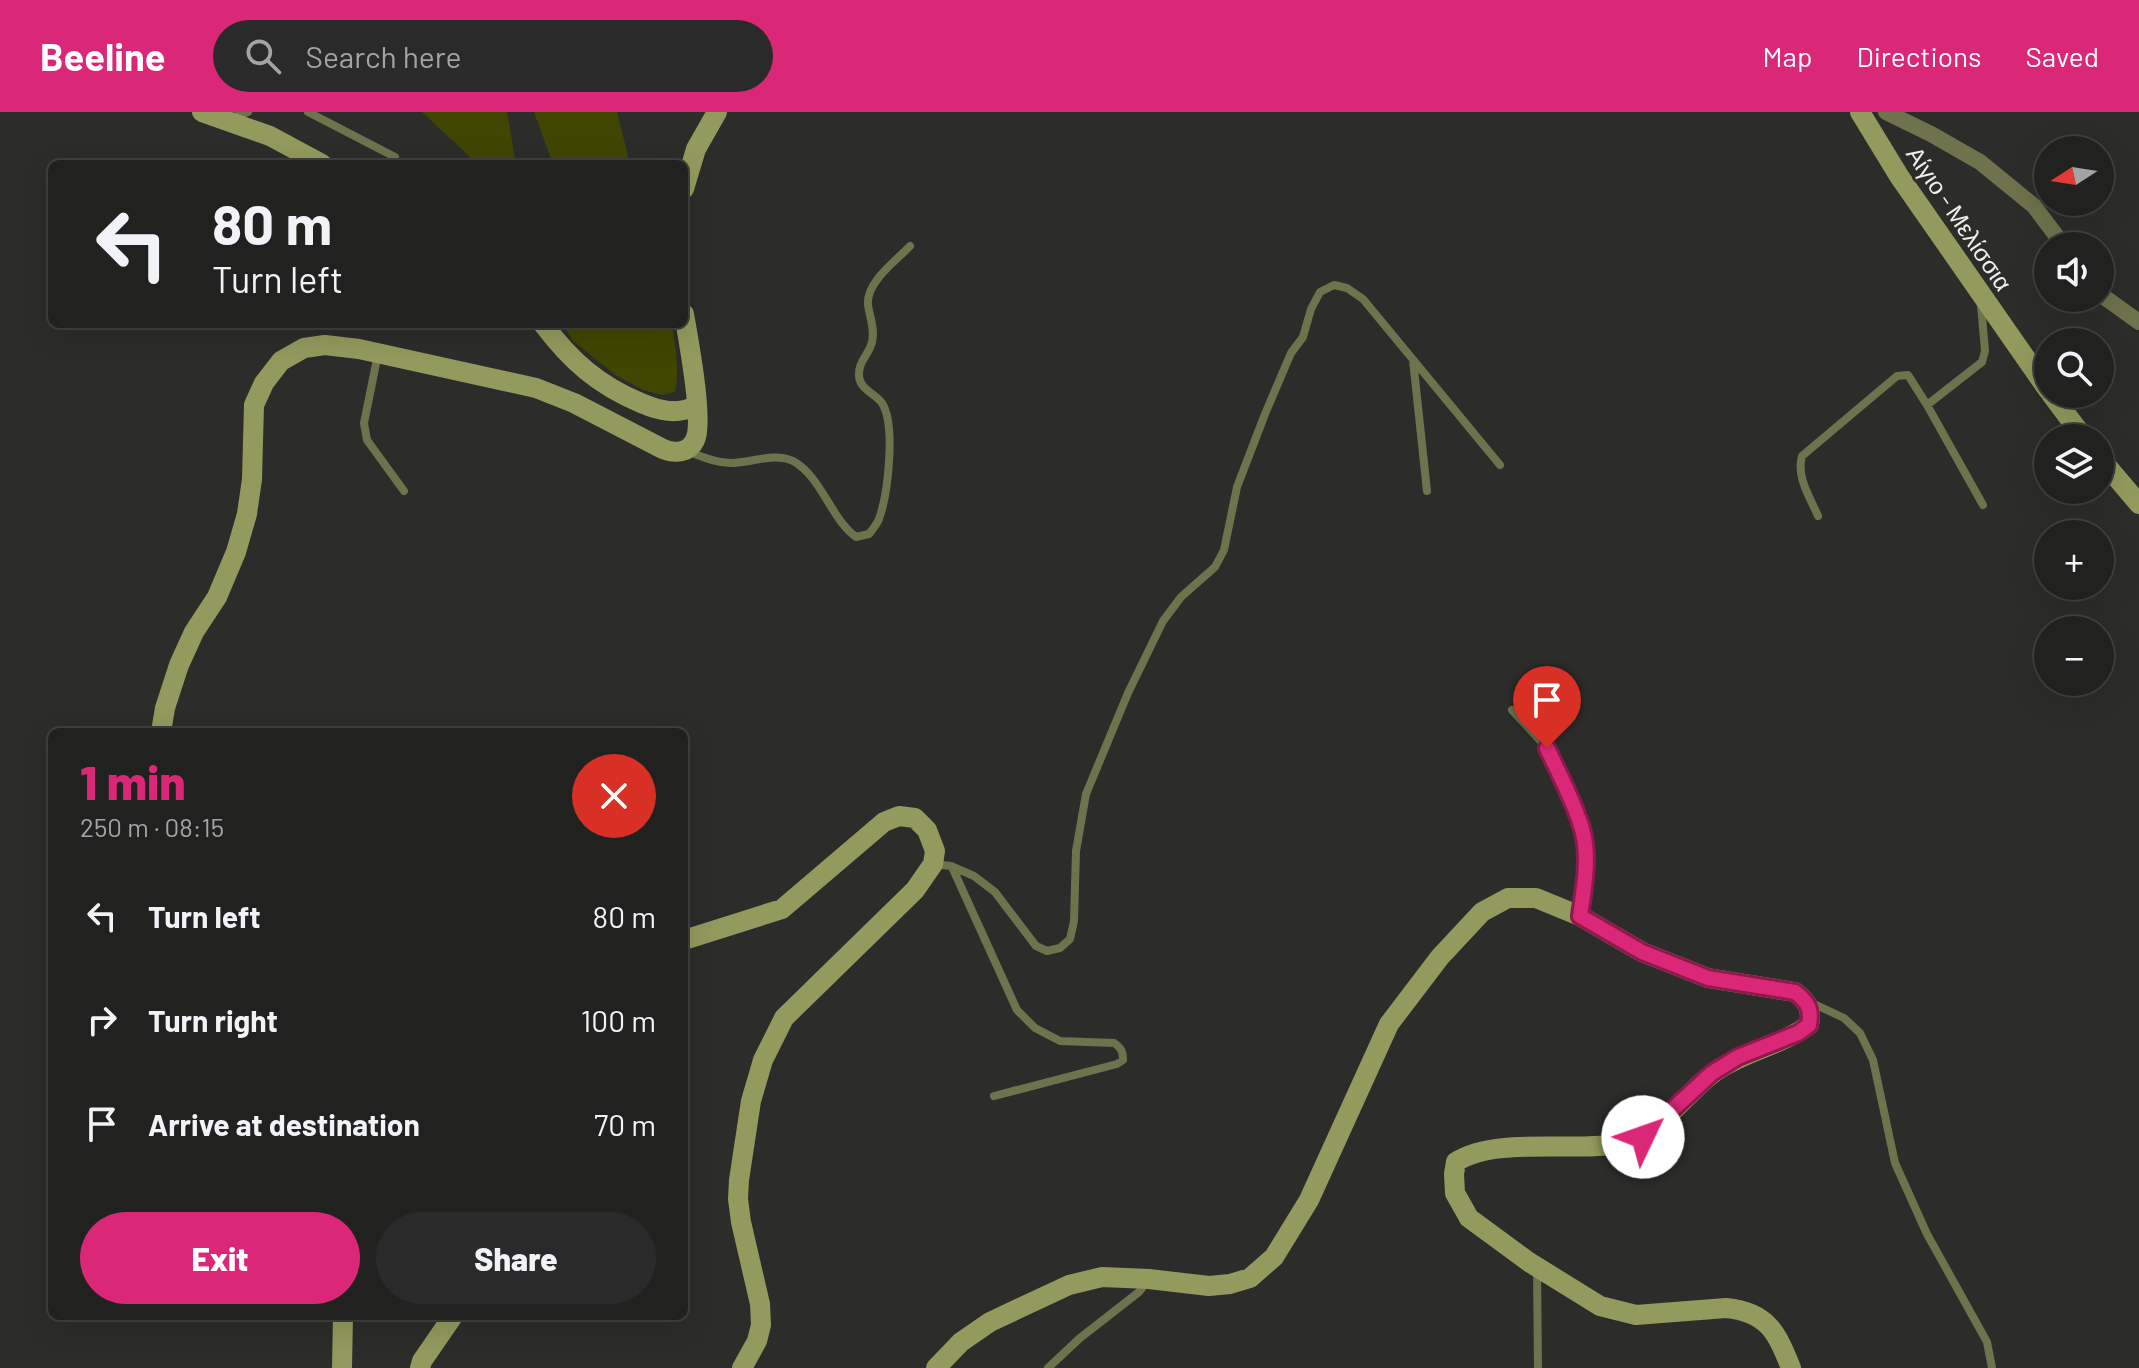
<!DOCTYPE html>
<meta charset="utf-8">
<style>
body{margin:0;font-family:Barlow,sans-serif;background:#292a29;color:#f1f3f6;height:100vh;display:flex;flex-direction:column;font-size:30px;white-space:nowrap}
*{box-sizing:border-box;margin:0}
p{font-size:26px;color:#a2a4a5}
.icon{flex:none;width:44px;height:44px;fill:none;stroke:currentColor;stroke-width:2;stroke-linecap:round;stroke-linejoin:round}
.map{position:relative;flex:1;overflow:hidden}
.details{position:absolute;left:48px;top:616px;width:640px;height:592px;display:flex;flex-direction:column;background:#212220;border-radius:12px;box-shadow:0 8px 32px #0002,0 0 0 2px #3e3f3e}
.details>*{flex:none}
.banner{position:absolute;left:48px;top:48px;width:640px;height:168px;border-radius:12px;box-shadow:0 8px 32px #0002,0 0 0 2px #3e3f3e;background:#212220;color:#f1f3f6;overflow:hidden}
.needle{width:52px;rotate:258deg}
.controls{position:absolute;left:2034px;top:24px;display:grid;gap:16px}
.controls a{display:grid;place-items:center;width:80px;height:80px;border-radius:50%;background:#212220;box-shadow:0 8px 32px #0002,0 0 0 2px #3e3f3e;font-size:40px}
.pin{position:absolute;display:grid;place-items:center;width:68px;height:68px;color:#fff;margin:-82px -34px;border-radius:50% 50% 50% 0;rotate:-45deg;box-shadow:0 0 8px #0007}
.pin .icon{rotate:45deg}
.me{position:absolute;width:88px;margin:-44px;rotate:48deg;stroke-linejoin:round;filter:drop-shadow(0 0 6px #0008)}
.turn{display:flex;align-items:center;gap:28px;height:168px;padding:0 32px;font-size:36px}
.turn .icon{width:104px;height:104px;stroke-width:2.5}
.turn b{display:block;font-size:56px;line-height:68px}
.round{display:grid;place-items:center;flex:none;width:84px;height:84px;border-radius:42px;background:#292a29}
.headline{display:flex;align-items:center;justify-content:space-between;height:136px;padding:0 32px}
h1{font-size:48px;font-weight:800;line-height:60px;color:#db2777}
.cta{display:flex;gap:16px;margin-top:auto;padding:16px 32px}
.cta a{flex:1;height:92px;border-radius:48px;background:#db2777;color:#fff;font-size:32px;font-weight:800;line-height:92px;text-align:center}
.cta a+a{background:#292a29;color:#f1f3f6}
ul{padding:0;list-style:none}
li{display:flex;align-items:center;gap:24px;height:104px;padding:0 32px}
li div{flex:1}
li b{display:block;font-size:30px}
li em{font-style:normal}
header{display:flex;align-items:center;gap:48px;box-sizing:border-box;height:112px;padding:0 40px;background:#db2777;color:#fff}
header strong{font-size:38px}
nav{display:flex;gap:44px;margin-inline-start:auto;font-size:28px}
.search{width:560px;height:72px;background:#292a29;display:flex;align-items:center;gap:20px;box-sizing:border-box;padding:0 28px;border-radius:44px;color:#a2a4a5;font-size:30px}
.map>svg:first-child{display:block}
.green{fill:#404600}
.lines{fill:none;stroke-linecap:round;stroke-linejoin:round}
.service{stroke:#6e734d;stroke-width:8}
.minor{stroke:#6e734d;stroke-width:16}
.secondary{stroke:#929a5d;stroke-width:20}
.route-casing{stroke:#8e194d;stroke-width:20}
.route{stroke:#db2777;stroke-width:14}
.labels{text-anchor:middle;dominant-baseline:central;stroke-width:6;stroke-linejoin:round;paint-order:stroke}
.street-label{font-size:24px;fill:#f0f1ee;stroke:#2c2d2a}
</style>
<header>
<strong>Beeline</strong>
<div class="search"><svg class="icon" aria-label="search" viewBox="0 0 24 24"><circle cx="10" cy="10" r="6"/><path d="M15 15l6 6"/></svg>Search here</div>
<nav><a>Map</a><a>Directions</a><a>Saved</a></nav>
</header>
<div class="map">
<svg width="2139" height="1256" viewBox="0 0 2139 1256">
<rect width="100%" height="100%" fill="#2c2d2a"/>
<path class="green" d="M422 0H507L516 52H475L467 42Z
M534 0H617L629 48 642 52H553Z
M563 212H672C675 234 680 258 675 280L663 283 643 278 617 264 573 229Z"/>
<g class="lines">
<path class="service" d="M308 0 395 45
M231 6 248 0
M1981 192 1985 239 1982 250 1927 293 1983 393
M378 242 364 311 367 328 404 379
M1413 248 1427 379
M689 340C703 345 716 351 731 351 751 351 774 340 793 349 821 364 831 407 856 425L869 422C873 417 877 412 879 407 888 382 896 313 882 291 875 281 860 278 859 264 858 249 869 243 872 230 875 217 870 206 868 193 866 170 895 150 910 134
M1818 404C1810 385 1796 365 1802 344L1897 264 1908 263 1927 293
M1512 598 1547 636 1567 676 1583 719 1586 763 1580 803
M934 752 951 754 974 764 995 780 1036 834 1047 839 1060 836 1070 827 1074 809 1076 739 1086 682 1128 581 1163 509 1181 485 1215 455 1224 438 1237 375 1265 302 1291 241 1303 225 1311 197 1320 180 1334 173 1347 176 1363 187 1500 353
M952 755 1017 898 1035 916 1060 929 1114 931C1121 936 1123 939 1123 948L1117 952 994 984
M1810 890 1844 906 1860 921 1873 948 1895 1051 1927 1122 1987 1230 1992 1256
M1537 1157 1538 1256
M1048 1256 1080 1226 1139 1180 1146 1171"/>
<path class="minor" d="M1886 0 1931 22 1980 50 2034 94 2064 134
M2100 182 2139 210"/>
<path class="secondary" d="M202 0 270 24 322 52
M1860 0 1899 64 2048 278
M684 77 696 37 717 0
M543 212C571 249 598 273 641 291 660 299 676 303 696 294
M2051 282 2084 326
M2100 346 2139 392
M161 620 165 596 179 553 194 520 217 485 236 440 247 402 252 367 254 293 264 271 281 249 304 236 325 233 359 237 536 276 574 291 663 337C675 342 689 341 695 328 704 310 688 225 684 202
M684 828 782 797 884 710 899 704 915 706 927 718 935 739 933 752 915 778 784 906 763 948 751 989 739 1068 738 1087 741 1110 760 1192 761 1213 757 1229 742 1256
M342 1256 343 1204
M420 1256 422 1249 453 1204
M936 1256 961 1230 990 1210 1069 1173 1102 1165 1149 1167 1209 1174 1230 1172 1250 1166 1274 1145 1309 1088 1389 912 1440 845 1482 800 1508 786H1536L1580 804 1642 840 1708 866 1795 880C1808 890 1812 897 1809 913 1780 934 1745 939 1716 959 1687 979 1658 1024 1625 1031 1577 1041 1496 1024 1456 1050L1454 1062 1455 1081 1469 1106 1529 1150 1600 1194 1636 1203 1726 1196C1768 1200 1777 1221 1791 1256"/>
</g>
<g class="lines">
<defs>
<path id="route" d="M1547 636C1559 662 1574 689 1582 717 1590 744 1584 776 1580 804L1642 840 1708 866 1795 880C1808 890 1812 897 1809 913L1798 921 1738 945 1712 961 1643 1025"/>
</defs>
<use href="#route" class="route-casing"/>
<use href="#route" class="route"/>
</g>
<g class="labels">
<g class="street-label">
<text transform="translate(1960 106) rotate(56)">Αίγιο - Μελίσσια</text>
</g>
</g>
</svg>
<div class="controls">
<a><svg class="needle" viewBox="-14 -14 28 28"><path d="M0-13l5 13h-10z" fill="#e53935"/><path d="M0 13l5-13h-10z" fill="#a2a4a5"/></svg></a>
<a><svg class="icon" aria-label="sound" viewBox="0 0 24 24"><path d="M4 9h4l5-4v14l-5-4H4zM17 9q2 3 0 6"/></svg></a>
<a><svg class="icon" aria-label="search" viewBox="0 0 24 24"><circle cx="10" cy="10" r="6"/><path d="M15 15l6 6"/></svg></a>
<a><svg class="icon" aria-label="layers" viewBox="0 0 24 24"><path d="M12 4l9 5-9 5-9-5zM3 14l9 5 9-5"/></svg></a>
<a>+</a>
<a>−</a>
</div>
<div class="pin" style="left:1547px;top:636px;background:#d93025"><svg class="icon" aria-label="arrive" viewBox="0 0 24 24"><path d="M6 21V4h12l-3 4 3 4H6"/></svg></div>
<svg class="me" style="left:1643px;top:1025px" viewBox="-20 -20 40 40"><circle r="19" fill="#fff"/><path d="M0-13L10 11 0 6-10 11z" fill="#db2777"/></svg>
<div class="banner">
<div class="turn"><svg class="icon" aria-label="left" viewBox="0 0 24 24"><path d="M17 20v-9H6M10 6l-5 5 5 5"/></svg><div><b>80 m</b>Turn left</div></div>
</div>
<section class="details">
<div class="headline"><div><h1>1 min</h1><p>250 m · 08:15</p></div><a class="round" style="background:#d93025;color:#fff"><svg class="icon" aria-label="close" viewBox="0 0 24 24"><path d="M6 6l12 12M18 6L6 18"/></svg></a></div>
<ul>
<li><svg class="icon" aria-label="left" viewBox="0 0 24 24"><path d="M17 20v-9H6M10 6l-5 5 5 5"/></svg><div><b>Turn left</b></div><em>80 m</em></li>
<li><svg class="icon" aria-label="right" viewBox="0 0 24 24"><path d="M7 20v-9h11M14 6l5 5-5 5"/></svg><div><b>Turn right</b></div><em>100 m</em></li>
<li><svg class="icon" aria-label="arrive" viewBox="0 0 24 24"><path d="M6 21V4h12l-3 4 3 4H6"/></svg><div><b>Arrive at destination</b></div><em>70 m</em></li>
</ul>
<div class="cta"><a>Exit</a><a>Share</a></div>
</section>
</div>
